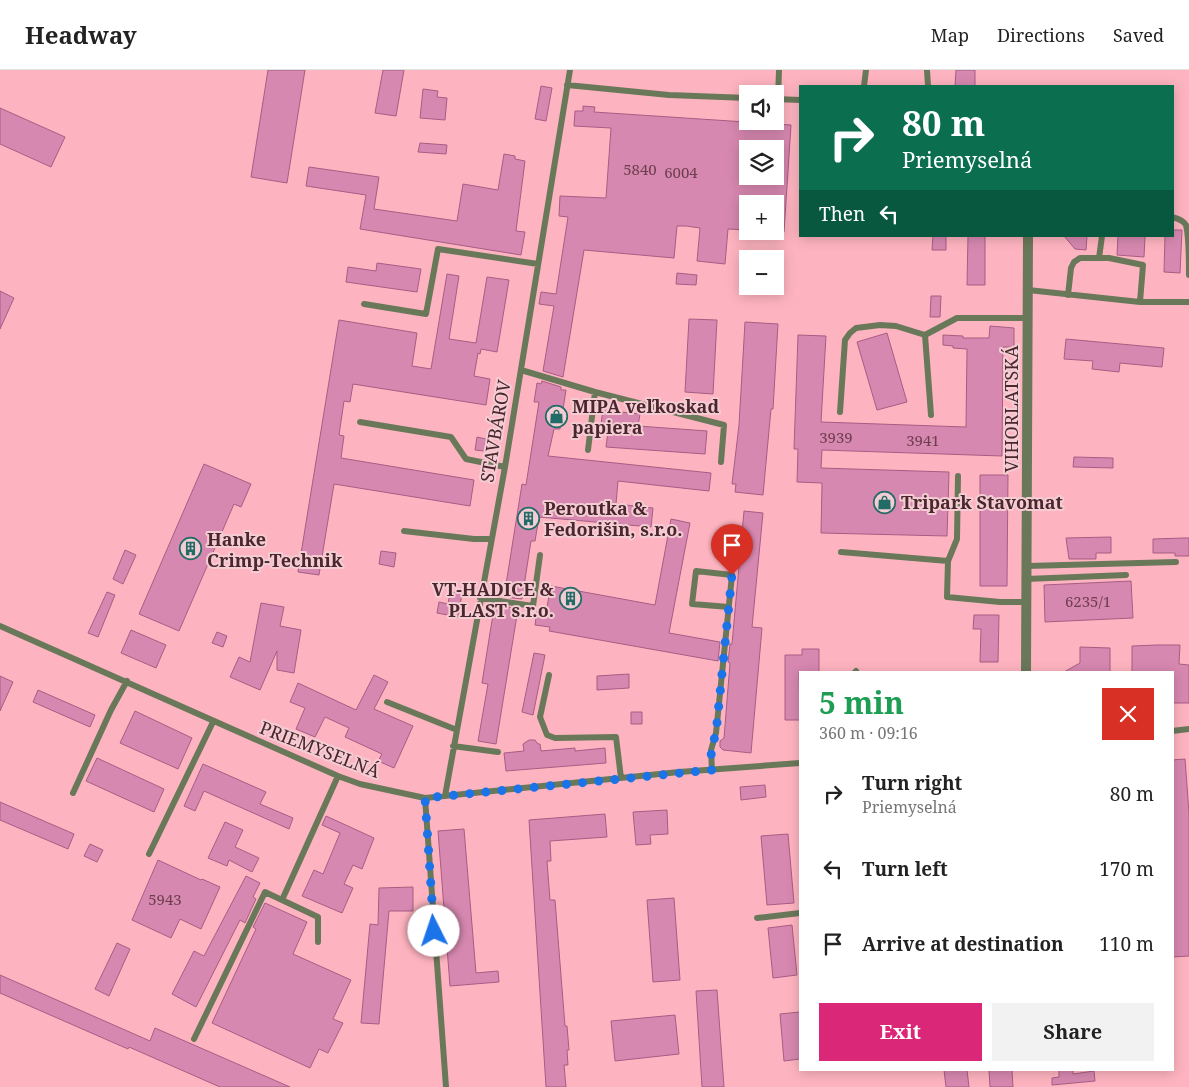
<!DOCTYPE html>
<meta charset="utf-8">
<style>
body{margin:0;font-family:"Noto Serif",serif;background:#f2f2f2;color:#222;height:100vh;display:flex;flex-direction:column;font-size:19px;white-space:nowrap}
*{box-sizing:border-box;margin:0}
p{font-size:16px;color:#767676}
.icon{flex:none;width:28px;height:28px;fill:none;stroke:currentColor;stroke-width:2;stroke-linecap:round;stroke-linejoin:round}
.map{position:relative;flex:1;overflow:hidden}
.side{position:absolute;left:799px;top:601px;width:375px;height:400px;display:flex;flex-direction:column;background:#fff;border-radius:0px;box-shadow:0 2px 12px #0003}
.side>*{flex:none}
.guide{position:absolute;left:799px;top:15px;width:375px;height:152px;border-radius:0px;box-shadow:0 2px 12px #0003;background:#0b6e4f;color:#fff;overflow:hidden}
.buttons{position:absolute;left:739px;top:15px;display:grid;gap:10px}
.buttons a{display:grid;place-items:center;width:45px;height:45px;border-radius:0px;background:#fff;box-shadow:0 2px 12px #0003;font-size:25px}
.pin{position:absolute;display:grid;place-items:center;width:42px;height:42px;color:#fff;margin:-51px -21px;border-radius:50% 50% 50% 0;rotate:-45deg;box-shadow:0 0 5px #0007}
.pin .icon{rotate:45deg}
.me{position:absolute;width:55px;margin:-28px;rotate:356deg;stroke-linejoin:round;filter:drop-shadow(0 0 4px #0008)}
.turn{display:flex;align-items:center;gap:18px;height:105px;padding:0 20px;font-size:22px}
.turn .icon{width:65px;height:65px;stroke-width:2.5}
.turn b{display:block;font-size:35px;line-height:42px}
.then{display:flex;align-items:center;height:48px;padding:0 20px;background:#0003;gap:10px;font-size:19px}
.round{display:grid;place-items:center;flex:none;width:52px;height:52px;border-radius:0px;background:#f2f2f2}
.overview{display:flex;align-items:center;justify-content:space-between;height:85px;padding:0 20px}
h1{font-size:30px;font-weight:700;line-height:38px;color:#1e9e55}
.cta{display:flex;gap:10px;margin-top:auto;padding:10px 20px}
.cta a{flex:1;height:58px;border-radius:0px;background:#db2777;color:#fff;font-size:20px;font-weight:700;line-height:58px;text-align:center}
.cta a+a{background:#f2f2f2;color:#222}
ul{padding:0;list-style:none}
li{display:flex;align-items:center;gap:15px;height:75px;padding:0 20px}
li div{flex:1}
li b{display:block;font-size:19px}
li em{font-style:normal}
header{display:flex;align-items:center;gap:30px;box-sizing:border-box;height:70px;padding:0 25px;background:#fff;border-bottom:1px solid #e0e0e0}
header strong{font-size:24px}
nav{display:flex;gap:28px;margin-inline-start:auto;font-size:18px}
.map>svg:first-child{display:block}
.building{fill:#d788b0;stroke:#a75d83;fill-rule:evenodd}
.lines{fill:none;stroke-linecap:round;stroke-linejoin:round}
.service{stroke:#6a785a;stroke-width:6}
.minor{stroke:#6a785a;stroke-width:10}
.route{stroke:#1a73e8;stroke-width:9;stroke-dasharray:0 16.2}
.labels{text-anchor:middle;dominant-baseline:central;stroke-width:4;stroke-linejoin:round;paint-order:stroke}
.number-label{font-size:15px;fill:#6d3e4e}
.poi-label{font-size:18px;font-weight:bold;fill:#4a262d;stroke:#f3cdd3;text-anchor:start}
.street-label{font-size:18px;fill:#4a262d;stroke:#f3cdd3}
</style>
<header>
<strong>Headway</strong>
<nav><a>Map</a><a>Directions</a><a>Saved</a></nav>
</header>
<div class="map">
<svg width="1189" height="1017" viewBox="0 0 1189 1017">
<rect width="100%" height="100%" fill="#feb4c0"/>
<path class="building" d="M268 0H305L287 113 251 107Z
M383 0H404L396 46 375 43Z
M956 0H975V16H955Z
M541 16 552 18 546 51 535 49Z
M423 19 438 21 437 27 447 28 445 50 420 48Z
M583 36 595 37 594 42 791 55 784 162 775 161V134H748V160L728 159 725 194 697 191 700 158 686 156H677L674 188 584 180 563 307 543 301 554 236 539 234 541 222 556 224 568 147 559 146 560 126 606 128 611 58 574 56 575 41H583ZM748 79H775V106H748Z
M0 38 65 67 51 97 0 74Z
M420 73 447 75 446 84 418 82Z
M504 84 515 86V89L525 91 516 161 525 162 521 185 360 159 366 125 306 116 309 97 379 107 374 139 457 151 463 114 498 120Z
M1172 160H1182L1180 203 1164 202 1165 166H1172Z
M933 166H946V180H932Z
M968 166H985V215H967Z
M1064 166H1087L1086 180 1075 179Z
M1118 166H1145L1144 187 1117 185Z
M377 193 421 199 417 222 346 212 348 197 376 201Z
M677 203 697 205 696 215 676 214Z
M447 204 459 206 449 269 476 273 487 207 509 210 497 282 481 279 480 284 478 283 474 306 490 309 486 335 353 314 350 332 344 331 339 365 344 366 341 388 474 410 470 436 334 414 319 505 298 502 339 250 417 263 412 296 431 299Z
M0 221 14 228 0 259Z
M931 226H941L940 247H930Z
M689 249 717 250 713 324 685 322Z
M745 252 778 254 773 339H771L763 425 735 422 736 414H732L739 355Z
M990 256 1014 258V277H1003L1002 386 822 380 821 398 949 402 947 466 821 463 822 413 797 412 798 379H794L798 265 826 266 821 352 966 357 967 279 953 278V276L943 275V265L963 266V268H989Z
M887 263 907 332 877 340 857 272Z
M1066 269 1164 278 1162 297 1120 293 1119 302 1092 299 1093 291 1064 289Z
M542 311 561 317V320H566L560 359H554L548 386 711 403 709 421 618 411 616 434 653 438 651 457 539 447 535 471H531L522 529 504 527 522 414 526 415 539 332H534L537 313 541 314Z
M603 340 640 344 638 356 707 361 705 384 606 377 608 362 600 361Z
M477 367 486 369 484 381 475 380Z
M1074 387 1113 388V398L1073 397Z
M204 394 251 414 241 437 234 434 179 561 139 544Z
M980 405H1008L1007 516H980Z
M744 441 763 443 752 557 762 558 751 683 723 680 720 677V671L724 668 730 593 728 592 730 574H732Z
M671 449 690 453 669 563 720 572 718 591 549 561 550 557 535 555 537 541 546 542 551 516 655 535Z
M1111 467V483H1096V489H1069L1066 468Z
M1183 468H1189V486H1175V483H1153V469Z
M125 480 136 485 123 514 113 509Z
M381 481 396 483 394 497 379 494Z
M1131 511 1133 548 1045 552 1044 515Z
M107 522 115 525 98 567 88 563Z
M450 522 462 524 458 547 437 543 439 532 448 534Z
M261 533 284 537 280 556 301 560 294 603 277 600V581L260 620 230 607 239 587 250 592Z
M503 536 518 539 496 674 478 671 488 614 482 613 494 538 502 539Z
M974 545H999L998 592H980L981 559H973Z
M131 560 166 575 156 598 121 583Z
M217 562 227 566 223 577 212 573Z
M1156 575H1180L1179 594 1189 595V633H1172V602H1132V576Z
M1080 577 1110 578V602H1064L1080 593Z
M802 579H819V602H799L800 650H785V585H802Z
M534 583 545 585 533 645 522 642Z
M629 604V618L597 620V606Z
M374 605 388 612 374 639 413 656 394 698 378 691 382 684 345 667 349 658 325 647 315 667 296 659 305 638 290 632 298 613 356 640Z
M0 606 13 612 0 641Z
M38 620 95 645 90 657 33 632Z
M135 641 192 668 178 699 120 673Z
M631 642H642V654H631Z
M529 670H535L538 674H540L541 681 575 678V681L605 678 606 693 506 701 504 683 524 681 523 674Z
M97 688 164 719 154 742 86 711Z
M1185 689 1189 743V886L1172 887V690Z
M203 694 266 722 260 734 293 748 289 759 204 721 195 741 184 736Z
M765 715 766 727 741 730 740 717Z
M0 732 74 764 68 779 0 750Z
M667 740 668 764 650 765 651 774 636 775 633 742Z
M605 744 607 767 550 771 551 791H547L550 830H555L565 956H567L569 980H567L568 995H564L566 1017H546L529 750Z
M326 746 374 768 362 799 353 795 344 814 353 818 342 843 302 826 314 800 323 804 340 763 322 755Z
M225 752 243 760 235 777 259 788 252 802 229 790 227 796 208 788Z
M464 759 476 903 498 901 499 912 450 916 438 761Z
M788 764 794 833 767 835 761 766Z
M90 774 103 780 97 792 84 786Z
M158 790 201 810 202 809 220 817 201 859 180 849 171 868 132 850Z
M246 806 260 813 253 827 256 829 245 853 240 850 196 937 172 924 194 881 204 886Z
M413 817V841H389L379 954 361 953 370 854 378 855 379 818Z
M674 828 680 910 653 912 647 830Z
M265 833 307 852 293 884 351 910 333 949 343 953 328 983 319 979 310 998 212 953 256 859 253 857Z
M792 855 797 905 773 908 768 858Z
M117 873 130 879 109 926 95 919Z
M0 905 150 971 155 958 290 1017H220L129 977 128 979 0 923Z
M717 920 724 1017H702L696 921Z
M800 942V989L784 991 780 944Z
M675 945 679 984 615 991 611 951Z
M944 1000H967L969 1017H946Z
M989 1000H1012L1013 1017H990Z
M1059 1000H1073V1004L1094 1001 1095 1011 1052 1015V1008L1059 1007Z"/>
<g class="lines">
<path class="service" d="M927 0 928 16
M567 15 669 25 748 28
M864 16 866 0
M775 29 800 30
M778 29 779 0
M1172 147C1178 149 1183 150 1186 155 1189 166 1189 192 1189 205
M1099 188 1102 166
M1028 220 1140 232H1189
M1068 225 1071 198 1074 192 1080 188H1109L1143 195 1140 232
M364 234 426 244 438 179 538 194
M925 265 931 345
M521 300 595 322 724 355 721 392
M840 342 845 270 850 263 856 258 880 255 896 256 925 265 957 248H1028
M360 352 451 367 466 389 505 397
M588 380 595 322
M404 461 474 469H491
M841 482 948 491 947 527 1000 532H1026
M948 491 957 469 958 406
M1027 496 1176 492
M1026 509 1126 505
M480 528 533 536 540 485
M0 556 338 706 360 714 425 728 679 702 800 693
M855 602 856 601
M549 605 540 647 547 665 555 668 616 667 621 708
M387 632 457 660
M1172 661 1189 659
M453 676 498 682
M712 700 711 680 716 663 732 505 696 501 692 534 729 537
M73 723 111 640 127 611
M445 726 505 397 570 0
M425 728 446 1017
M149 784 213 652
M282 830 318 847V872
M757 848 800 843
M194 969 265 822 282 830 338 706"/>
<path class="minor" d="M1026 602 1028 166"/>
</g>
<g class="lines">
<path class="route" d="M434 861 425 728 712 700 711 680 716 663 732 505"/>
</g>
<defs>
<symbol id="shop-ring" viewBox="-11 -11 22 22"><circle r="9.5" fill="#f3cdd3" stroke="#226c67" stroke-width="1.5"/><path d="M-5-2.5h2.3a2.7 3.5 0 0 1 5.4 0H5L5.5 6h-11ZM-1.5-2.5h3a1.5 2.3 0 0 0-3 0Z" fill="#226c67"/></symbol>
<symbol id="building-ring" viewBox="-11 -11 22 22"><circle r="9.5" fill="#f3cdd3" stroke="#226c67" stroke-width="1.5"/><path d="M-4-6H4V6H1V3H-1V6H-4ZM-2.5-4.3h1.7v1.8h-1.7ZM.8-4.3h1.7v1.8H.8ZM-2.5-1h1.7V.8h-1.7ZM.8-1h1.7V.8H.8Z" fill="#226c67"/></symbol>
</defs>
<g fill-rule="evenodd">
<use href="#shop-ring" x="544" y="334" width="25" height="25"/>
<use href="#shop-ring" x="872" y="420" width="25" height="25"/>
<use href="#building-ring" x="516" y="436" width="25" height="25"/>
<use href="#building-ring" x="178" y="466" width="25" height="25"/>
<use href="#building-ring" x="558" y="516" width="25" height="25"/>
</g>
<g class="labels">
<g class="number-label">
<text x="640" y="99">5840</text>
<text x="681" y="102">6004</text>
<text x="836" y="367">3939</text>
<text x="923" y="370">3941</text>
<text x="1088" y="531">6235/1</text>
<text x="165" y="829">5943</text>
</g>
<g class="poi-label">
<text x="572" y="336">MIPA veľkoskad<tspan x="572" dy="21">papiera</tspan></text>
<text x="901" y="432">Tripark Stavomat</text>
<text x="544" y="438">Peroutka &amp;<tspan x="544" dy="21">Fedorišin, s.r.o.</tspan></text>
<text x="207" y="469">Hanke<tspan x="207" dy="21">Crimp-Technik</tspan></text>
<text x="554" y="519" text-anchor="end">VT-HADICE &amp;<tspan x="554" dy="21">PLAST s.r.o.</tspan></text>
</g>
<g class="street-label">
<text transform="translate(1011 339) rotate(-90)">VIHORLATSKÁ</text>
<text transform="translate(495 361) rotate(-80)">STAVBÁROV</text>
<text transform="translate(320 679) rotate(21)">PRIEMYSELNÁ</text>
</g>
</g>
</svg>
<div class="buttons">
<a><svg class="icon" aria-label="sound" viewBox="0 0 24 24"><path d="M4 9h4l5-4v14l-5-4H4zM17 9q2 3 0 6"/></svg></a>
<a><svg class="icon" aria-label="layers" viewBox="0 0 24 24"><path d="M12 4l9 5-9 5-9-5zM3 14l9 5 9-5"/></svg></a>
<a>+</a>
<a>−</a>
</div>
<div class="pin" style="left:732px;top:505px;background:#d93025"><svg class="icon" aria-label="arrive" viewBox="0 0 24 24"><path d="M6 21V4h12l-3 4 3 4H6"/></svg></div>
<svg class="me" style="left:434px;top:861px" viewBox="-20 -20 40 40"><circle r="19" fill="#fff"/><path d="M0-13L10 11 0 6-10 11z" fill="#1a73e8"/></svg>
<div class="guide">
<div class="turn"><svg class="icon" aria-label="right" viewBox="0 0 24 24"><path d="M7 20v-9h11M14 6l5 5-5 5"/></svg><div><b>80 m</b>Priemyselná</div></div>
<div class="then">Then<svg class="icon" aria-label="left" viewBox="0 0 24 24"><path d="M17 20v-9H6M10 6l-5 5 5 5"/></svg></div>
</div>
<section class="side">
<div class="overview"><div><h1>5 min</h1><p>360 m · 09:16</p></div><a class="round" style="background:#d93025;color:#fff"><svg class="icon" aria-label="close" viewBox="0 0 24 24"><path d="M6 6l12 12M18 6L6 18"/></svg></a></div>
<ul>
<li><svg class="icon" aria-label="right" viewBox="0 0 24 24"><path d="M7 20v-9h11M14 6l5 5-5 5"/></svg><div><b>Turn right</b><p>Priemyselná</p></div><em>80 m</em></li>
<li><svg class="icon" aria-label="left" viewBox="0 0 24 24"><path d="M17 20v-9H6M10 6l-5 5 5 5"/></svg><div><b>Turn left</b></div><em>170 m</em></li>
<li><svg class="icon" aria-label="arrive" viewBox="0 0 24 24"><path d="M6 21V4h12l-3 4 3 4H6"/></svg><div><b>Arrive at destination</b></div><em>110 m</em></li>
</ul>
<div class="cta"><a>Exit</a><a>Share</a></div>
</section>
</div>
